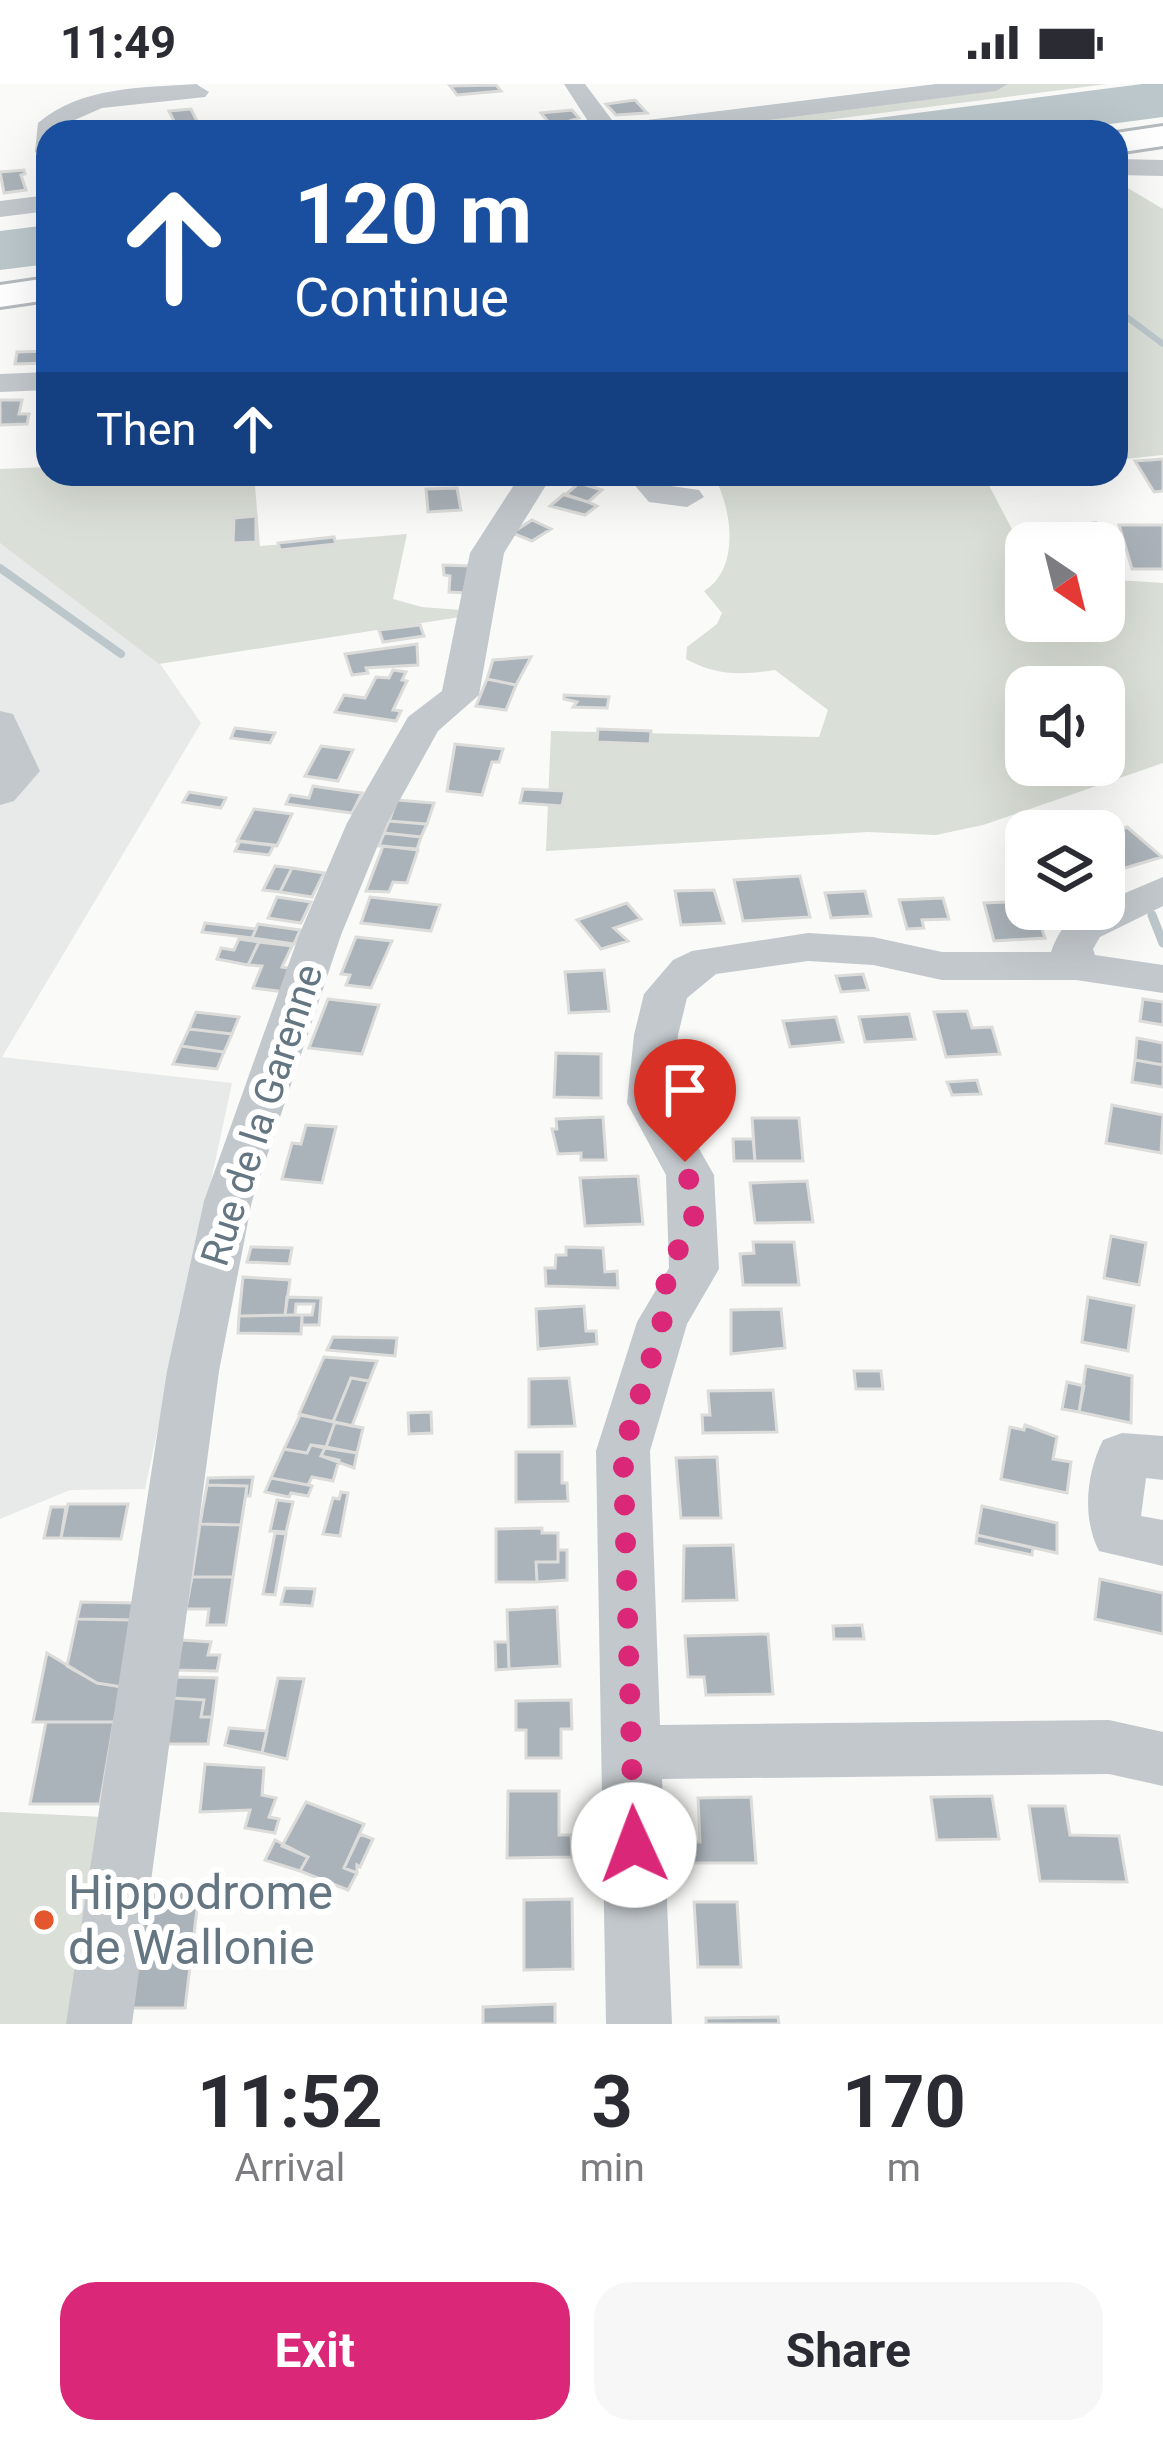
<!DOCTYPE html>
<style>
body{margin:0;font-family:Roboto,sans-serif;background:#f7f7f7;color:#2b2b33;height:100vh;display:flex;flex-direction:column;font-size:45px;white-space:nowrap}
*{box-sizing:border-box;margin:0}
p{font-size:39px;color:#7c7c81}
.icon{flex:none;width:66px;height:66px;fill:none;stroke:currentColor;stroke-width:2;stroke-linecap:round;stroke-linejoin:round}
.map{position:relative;height:1940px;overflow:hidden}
.drawer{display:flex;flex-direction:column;background:#fff;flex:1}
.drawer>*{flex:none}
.hud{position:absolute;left:36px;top:36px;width:1092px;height:366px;border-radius:36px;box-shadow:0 12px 48px #0002;background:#1a4fa0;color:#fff;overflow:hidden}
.needle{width:78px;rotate:145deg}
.buttons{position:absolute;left:1005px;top:438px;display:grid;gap:24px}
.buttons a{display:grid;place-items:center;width:120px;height:120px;border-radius:24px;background:#fff;box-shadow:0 12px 48px #0002;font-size:60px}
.pin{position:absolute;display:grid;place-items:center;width:102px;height:102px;color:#fff;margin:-123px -51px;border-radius:50% 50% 50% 0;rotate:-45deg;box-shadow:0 0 12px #0007}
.pin .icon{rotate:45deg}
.me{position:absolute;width:132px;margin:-66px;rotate:358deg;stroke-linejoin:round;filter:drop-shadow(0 0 9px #0008)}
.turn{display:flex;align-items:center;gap:42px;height:252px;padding:0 60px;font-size:54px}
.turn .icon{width:156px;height:156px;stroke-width:2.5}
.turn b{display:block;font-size:84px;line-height:102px}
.then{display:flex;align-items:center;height:114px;padding:0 60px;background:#0003;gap:24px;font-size:45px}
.eta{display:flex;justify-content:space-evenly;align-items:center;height:204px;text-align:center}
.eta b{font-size:72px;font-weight:700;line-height:84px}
.action{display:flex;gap:24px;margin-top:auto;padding:24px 60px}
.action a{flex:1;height:138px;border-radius:36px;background:#db2777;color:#fff;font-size:48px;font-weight:700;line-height:138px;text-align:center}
.action a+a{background:#f7f7f7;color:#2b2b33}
.status{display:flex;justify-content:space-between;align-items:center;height:84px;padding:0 60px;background:#fff;direction:ltr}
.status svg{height:33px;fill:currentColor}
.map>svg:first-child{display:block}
.built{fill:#e8e9e9}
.green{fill:#dadfd7;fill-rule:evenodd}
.water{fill:#bbc7cb}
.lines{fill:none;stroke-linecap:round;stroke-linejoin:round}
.stream-far2{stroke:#bbc7cb;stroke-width:6}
.stream-far1{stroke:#bbc7cb;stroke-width:8}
.stream{stroke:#bbc7cb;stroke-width:9}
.building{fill:#aab3b9;stroke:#dcdcda;stroke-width:3}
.major-casing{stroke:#b5babe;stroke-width:6}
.minor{fill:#c3c8cc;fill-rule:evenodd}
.major{fill:#fff;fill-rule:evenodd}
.route{stroke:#db2777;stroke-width:21;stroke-dasharray:0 37.8}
.poi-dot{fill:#e4572e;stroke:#fff;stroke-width:4.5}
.labels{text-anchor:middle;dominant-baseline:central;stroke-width:12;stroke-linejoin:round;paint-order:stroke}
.street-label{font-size:39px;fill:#657683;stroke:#fff}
.near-poi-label{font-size:48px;fill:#657683;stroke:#fff;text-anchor:start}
</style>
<div class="status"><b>11:49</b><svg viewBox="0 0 49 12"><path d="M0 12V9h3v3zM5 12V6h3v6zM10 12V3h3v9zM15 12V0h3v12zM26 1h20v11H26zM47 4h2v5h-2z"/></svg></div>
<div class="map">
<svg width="1163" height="1940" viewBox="0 0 1163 1940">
<rect width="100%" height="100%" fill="#fafaf8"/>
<path class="built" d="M0 459 154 571 201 639 2 973 232 999 145 1405 70 1406 0 1435Z"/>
<path class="green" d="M996 0H1107L733 48H611Z
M1116 97 1163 125V371L1116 376Z
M48 383V390H254L260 462 407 450 393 515 422 523 474 527 473 531 159 580 0 459V385Z
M713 390H983L1014 449 1097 437 1117 496 1163 499V679L983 741 936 751 868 748 546 767 551 647 819 653 828 626 775 586C741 591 717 592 686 575L687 563 717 540 722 529 704 507C741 484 732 424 713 390ZM1026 459H1104V537H1026ZM1026 603H1104V681H1026Z
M0 1728 104 1733 71 1940H0Z"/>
<path class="water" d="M1142 0H1163V33L1050 48H768Z
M48 141V180L0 186V147Z"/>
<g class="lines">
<path class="stream-far2" d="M1116 225 1163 260"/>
<path class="stream-far1" d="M0 484 121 570"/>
<path class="stream" d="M1152 831 1163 859"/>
</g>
<path class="building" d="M496 1 501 7 457 11 450 2Z
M635 16 647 29 616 31 606 20Z
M191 25 199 41 177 43 169 27Z
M572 26 579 34 561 40 551 41 541 29Z
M24 86 25 90 21 91 26 106 4 109 0 88Z
M48 267V279L15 280 17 268Z
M0 316H22L19 330H29L27 340 0 341Z
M1163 375V407L1154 408 1135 377Z
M579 399 602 406 588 418 565 411Z
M457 404 461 426 428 428 426 405Z
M564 410 588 418 597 422 585 431 550 422Z
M256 432V458L233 459 234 434Z
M532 436 551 445 532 457 512 449Z
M1119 441H1163V485H1132Z
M334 453 336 460 280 466 278 459Z
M443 481 472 482 468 509 449 508 450 492 444 491Z
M420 541 424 552 383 558 379 546Z
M417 560 418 581 366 584 368 589 352 591 345 570Z
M531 573 516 601 487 595 493 576Z
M393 586 406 588 402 596 407 597 393 626 401 627 396 637 335 628 344 611 365 614 376 593 389 594Z
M487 595 516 601 506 626 476 622Z
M564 611 609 613 607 624 573 623 577 618 564 615Z
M235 644 275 649 270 659 231 654Z
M598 645 651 647 650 660 597 658Z
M455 660 503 665 499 678H492L482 711 447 707Z
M321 662 353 666 338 697 305 692Z
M313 702 340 706 362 709 352 729 286 720 290 711 309 714Z
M523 705 565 707 562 722 520 719Z
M189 708 226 714 221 724 183 718Z
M397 716 434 719 427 740 389 737Z
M254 725 292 730 277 762 237 757Z
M389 737 425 740H427L421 753 384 749Z
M1127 743 1162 773 1125 784 1110 773 1104 768V747L1107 750Z
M384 749 421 753 417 765 379 762Z
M240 757 274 761 269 771 235 767Z
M383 762 418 766 407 799 393 798 389 808 366 807Z
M275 782 292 784 280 808 263 806Z
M292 784 324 789 312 813 280 808Z
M800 792 810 833 743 837 734 796Z
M714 806 724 839 681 841 675 807Z
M865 807 871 832 831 834 825 809Z
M277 813 311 818 301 839 268 834Z
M370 813 440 821 431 847 361 839Z
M943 814 949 835 922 836 924 844 907 845 899 816Z
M1026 817V825L1037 830 1045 854 994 857 984 819Z
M627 819 641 835 614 844 628 857 601 865 577 836Z
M205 839 256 845 252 854 202 848Z
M258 840 300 846 294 860 252 854Z
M356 853 392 857 371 904 346 901 350 891 341 890Z
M239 855 259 858 248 881 217 875 221 864 234 866Z
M259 858 292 862 282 883 295 885 286 908 253 904 262 882 248 881Z
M604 886 609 927 569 929 565 888Z
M863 890 868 906 841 908 836 892Z
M328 915 379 921 362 970 309 964Z
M1143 915 1163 918V941L1140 937Z
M967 927 972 944 992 943 1000 970 946 973 934 928Z
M196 928 239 933 232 950 189 945Z
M909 930 915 955 865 958 859 933Z
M836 933 843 958 790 963 783 937Z
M189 945 232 950 224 968 181 962Z
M1137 954 1163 959V981L1135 976Z
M181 962 224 968 217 985 173 980Z
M556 969 601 970V1014L554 1013Z
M1135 976 1163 981V1003L1132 998Z
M977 996 981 1010 952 1011 947 998Z
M1112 1021 1163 1031 1161 1069 1106 1059Z
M603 1033 606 1076H581V1069L558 1070 552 1045H557L556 1035Z
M752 1034H799L803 1077H755Z
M306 1041 336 1043 322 1099 282 1095 292 1059 301 1060Z
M733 1055H753L755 1077H734Z
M638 1092 643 1140 585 1142 580 1094Z
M807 1097 813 1138 755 1139 750 1099Z
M1111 1152 1146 1159 1139 1201 1104 1194Z
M753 1158H794L799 1201H743L740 1170 754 1169Z
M251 1163 292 1164 289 1180 247 1178Z
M566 1163 603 1164 605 1188 617 1187 618 1204 546 1202 545 1184H555L556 1171H566Z
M243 1193 290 1196 285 1231 239 1232Z
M287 1213 321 1214 319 1241H302V1231H312L314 1220H296L295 1231H285Z
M1088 1213 1134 1222 1128 1267 1082 1258Z
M584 1222 586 1247H596L597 1260 538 1265 536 1225Z
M781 1225 785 1264 731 1270V1226Z
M295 1231H302L301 1250 238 1249 239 1232Z
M333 1253 397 1254 395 1272 327 1266Z
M324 1273 377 1277 369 1297 351 1294 333 1338 299 1330Z
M1086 1282 1132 1292 1131 1339 1079 1328Z
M854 1287H881L883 1305H856Z
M351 1294 369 1297 352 1342 333 1338Z
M569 1294 575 1342 529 1343V1295Z
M1067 1298 1084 1302 1079 1328 1062 1325Z
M773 1306 777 1348 703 1349 702 1331H710L708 1307Z
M431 1328 432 1349 409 1350 408 1329Z
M300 1331 335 1338 326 1363 311 1361 307 1369 284 1365Z
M335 1338 363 1344 357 1369 326 1363Z
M1025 1341 1057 1353 1053 1375 1071 1378 1067 1409 1001 1395 1010 1343 1024 1346Z
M311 1361 325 1364 321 1372 339 1376 333 1397 312 1393 308 1401 271 1394 284 1365 307 1369Z
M325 1364 357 1369 354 1384 321 1372Z
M516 1368H562V1399H567L568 1417 516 1418Z
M717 1373 721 1434H681L676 1374Z
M253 1393 250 1412H246L247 1402 207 1401 208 1394Z
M271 1394 308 1401 312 1402 308 1412 291 1409 289 1413 265 1408Z
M207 1401 247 1402 241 1441 200 1440Z
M341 1408 348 1409 340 1452 323 1450 333 1414 339 1415Z
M277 1416 293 1418 286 1448 270 1447Z
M68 1420H128L121 1455 61 1454Z
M982 1422 1057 1439V1469L977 1451Z
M51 1423H66L61 1454H44Z
M200 1440 241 1441 233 1493H192Z
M542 1444V1449H558V1478H536L537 1498H496V1445Z
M275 1449 286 1450 275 1511 263 1510Z
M977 1451 1033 1464 1032 1471 976 1459Z
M733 1461 737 1516 683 1517 684 1462Z
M558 1466H567V1496L537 1498 536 1478H558Z
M192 1493H233L226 1541H207L209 1525H186Z
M1100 1495 1163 1509V1550L1095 1535Z
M285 1504 315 1505 312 1522 281 1520Z
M81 1518 136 1519 134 1536 77 1535Z
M557 1523 560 1582 509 1585 507 1526Z
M77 1535 134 1536 122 1603 97 1599 67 1582Z
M862 1541 864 1555H834L833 1542Z
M768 1550 773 1610 706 1611 704 1593H688L685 1552Z
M182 1556 211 1558 208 1571H220L217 1587 176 1586Z
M495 1558H508L509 1585 496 1586Z
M47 1569 97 1599 122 1603 114 1638H33Z
M175 1593 217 1594 212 1633H201L204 1616 172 1614Z
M278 1594 304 1595 287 1675 262 1669Z
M172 1614 204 1616 201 1633H212L208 1660H164Z
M571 1616 572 1645H561V1674H526V1646H516V1617Z
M46 1638H114L100 1720H30Z
M229 1644 267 1647 262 1669 225 1661Z
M205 1680 264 1684 262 1711 276 1714 269 1733 279 1735 275 1749 245 1744 250 1726 200 1728Z
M508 1707H559V1751H571L572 1773 507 1774Z
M992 1712 999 1755 937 1756 931 1713Z
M751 1713 756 1779H692L691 1758H700L698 1714Z
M306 1718 364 1740 344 1784 357 1789 348 1806 300 1787 308 1773 282 1762Z
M1029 1722H1065L1070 1751 1119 1752 1127 1798 1040 1797Z
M360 1750 373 1755 360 1783 357 1781V1789L344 1784Z
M275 1756 308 1773 300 1787 265 1776Z
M200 1801 193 1858H135L146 1802Z
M572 1815 573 1885 524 1886V1816Z
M694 1818H737L741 1883H698Z
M135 1858H193L185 1924H128Z
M555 1920V1940H483V1923Z
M778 1933 779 1940H706V1934Z"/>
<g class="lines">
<defs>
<path id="major" d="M1163 42V62L1116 69V49Z
M48 194V216L0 223V201Z"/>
</defs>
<use href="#major" class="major-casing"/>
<path class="minor" d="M196 0 209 8 205 13 102 24 70 38 60 48H48V76L35 68 38 39C82 2 141 4 196 0Z
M564 0H585L615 40 936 0H1008L996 7 673 48H595Z
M1116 75 1163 76V92L1116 91Z
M48 111V127L0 133V117Z
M48 288V306L0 308V290Z
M521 390H553L504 469 479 611 438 647 387 739 341 851 252 1117 219 1287 132 1940H66L167 1287 204 1117 299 851 347 739 408 633 442 607 470 469Z
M625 390H659L671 402 699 406 704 413 687 423 649 418Z
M0 627 13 630 40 687 14 717 0 721Z
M1163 793V822L1100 853 1093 865 1095 871 1163 881V909L1076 896H942L873 881 808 877 716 890 687 914 678 951 673 1019 714 1091 719 1185 687 1240 650 1367 660 1641 1109 1636 1163 1648V1702L1109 1690 662 1695 672 1940H606L596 1367 637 1238 669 1184 666 1091 627 1019 634 951 644 910 673 876 692 867 808 849 873 853 942 868H1051C1060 842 1075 825 1104 825V818Z
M1122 1349 1163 1352V1396L1146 1394 1141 1432 1163 1436V1482L1099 1467C1082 1434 1086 1390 1103 1356Z"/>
<use href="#major" class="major"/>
</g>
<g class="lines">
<path class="route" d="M634 1761 623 1367 662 1238 668 1180 691 1148 695 1124 685 1078"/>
</g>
<circle class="poi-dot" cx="44" cy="1836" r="12"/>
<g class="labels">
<g class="street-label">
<text transform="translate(262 1031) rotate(-72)">Rue de la Garenne</text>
</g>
<g class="near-poi-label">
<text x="68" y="1808">Hippodrome<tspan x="68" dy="55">de Wallonie</tspan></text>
</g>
</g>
</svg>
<div class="buttons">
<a><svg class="needle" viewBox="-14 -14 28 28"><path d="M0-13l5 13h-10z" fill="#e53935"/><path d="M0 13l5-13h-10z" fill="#7c7c81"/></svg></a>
<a><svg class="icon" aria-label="sound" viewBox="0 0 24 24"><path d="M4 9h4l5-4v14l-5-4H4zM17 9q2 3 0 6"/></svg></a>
<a><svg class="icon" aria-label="layers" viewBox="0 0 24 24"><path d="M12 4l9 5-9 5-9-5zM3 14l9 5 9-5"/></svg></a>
</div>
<div class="pin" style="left:685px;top:1078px;background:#d93025"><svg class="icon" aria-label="arrive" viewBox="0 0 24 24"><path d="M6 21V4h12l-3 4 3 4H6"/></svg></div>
<svg class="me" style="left:634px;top:1761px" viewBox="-20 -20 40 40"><circle r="19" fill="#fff"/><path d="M0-13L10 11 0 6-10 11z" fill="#db2777"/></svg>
<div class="hud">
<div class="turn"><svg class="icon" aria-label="ahead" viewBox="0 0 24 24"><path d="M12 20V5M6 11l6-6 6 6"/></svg><div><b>120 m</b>Continue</div></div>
<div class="then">Then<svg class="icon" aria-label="ahead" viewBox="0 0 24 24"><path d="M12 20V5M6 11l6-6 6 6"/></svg></div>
</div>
</div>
<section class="drawer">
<div class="eta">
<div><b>11:52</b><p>Arrival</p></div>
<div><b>3</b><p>min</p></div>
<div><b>170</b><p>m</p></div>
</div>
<div class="action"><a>Exit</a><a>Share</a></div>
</section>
